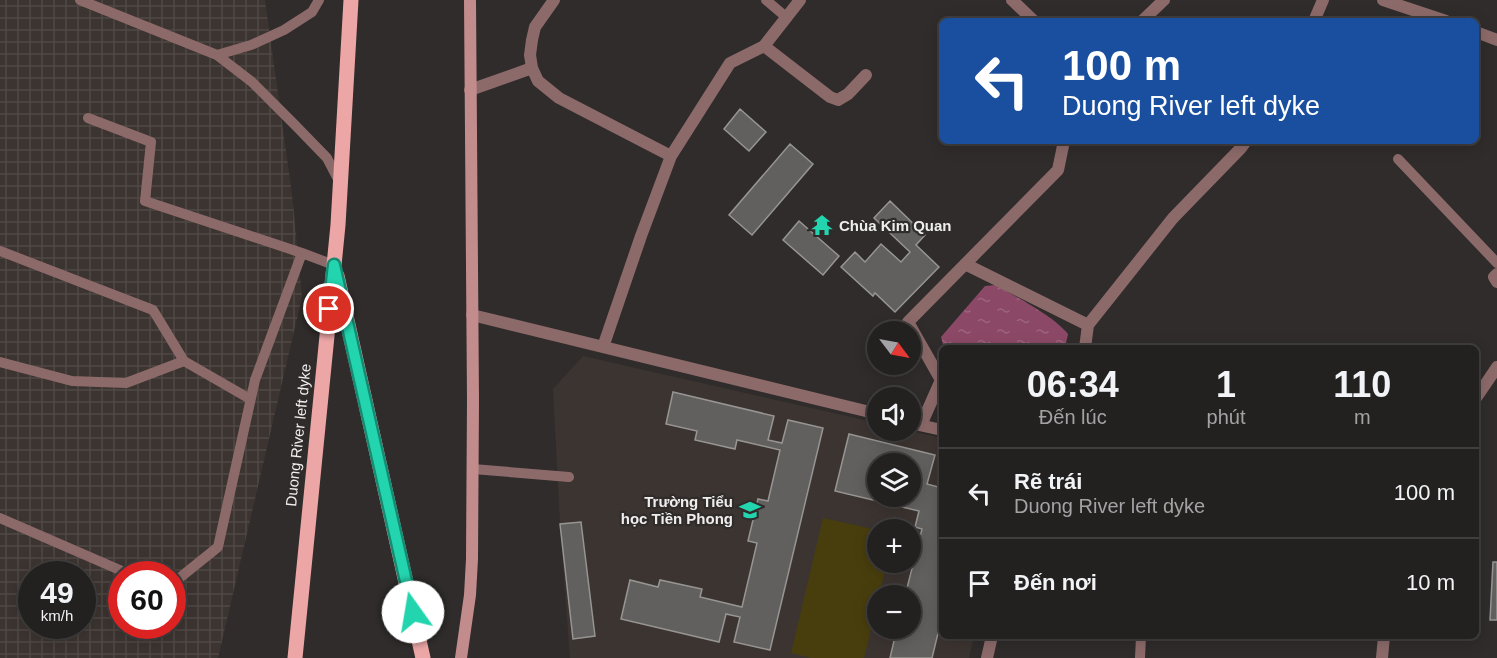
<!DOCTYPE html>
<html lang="vi">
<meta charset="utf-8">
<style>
body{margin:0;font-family:Arial,sans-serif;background:#2b2929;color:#f1f3f6;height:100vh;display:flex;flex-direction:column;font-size:22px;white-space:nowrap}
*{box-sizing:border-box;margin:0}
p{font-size:20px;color:#a3a3a5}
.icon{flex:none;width:33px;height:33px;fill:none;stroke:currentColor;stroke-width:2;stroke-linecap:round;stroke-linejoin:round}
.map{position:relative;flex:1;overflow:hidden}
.details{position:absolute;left:939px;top:345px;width:540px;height:294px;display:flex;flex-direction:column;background:#232120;border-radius:9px;box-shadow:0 3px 15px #0003,0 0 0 2px #403e3e}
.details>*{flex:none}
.guide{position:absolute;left:939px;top:18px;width:540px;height:126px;border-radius:9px;box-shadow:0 3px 15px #0003,0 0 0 2px #403e3e;background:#1a4fa0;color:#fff;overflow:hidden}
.needle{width:39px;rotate:122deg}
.buttons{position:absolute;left:867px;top:321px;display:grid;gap:12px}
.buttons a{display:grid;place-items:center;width:54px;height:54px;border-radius:50%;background:#232120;box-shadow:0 3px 15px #0003,0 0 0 2px #403e3e;font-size:30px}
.speed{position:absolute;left:18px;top:561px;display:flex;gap:12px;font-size:30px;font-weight:700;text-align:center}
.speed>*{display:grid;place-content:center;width:78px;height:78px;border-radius:50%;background:#232120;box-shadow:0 3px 15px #0003,0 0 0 2px #403e3e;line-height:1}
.speed small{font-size:15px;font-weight:400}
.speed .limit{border:9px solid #d22;background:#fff;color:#111}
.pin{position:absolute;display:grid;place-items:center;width:51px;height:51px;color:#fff;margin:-26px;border:3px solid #fff;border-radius:50%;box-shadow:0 2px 6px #0007}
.me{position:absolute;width:66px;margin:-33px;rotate:347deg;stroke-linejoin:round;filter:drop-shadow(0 0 4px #0008)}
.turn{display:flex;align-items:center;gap:21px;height:126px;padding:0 24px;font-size:27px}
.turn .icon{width:78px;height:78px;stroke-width:2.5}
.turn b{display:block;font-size:42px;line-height:51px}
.eta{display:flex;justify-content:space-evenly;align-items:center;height:102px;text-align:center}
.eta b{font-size:36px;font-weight:700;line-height:42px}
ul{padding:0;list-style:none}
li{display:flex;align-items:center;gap:18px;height:90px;padding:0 24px;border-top:2px solid #403e3e}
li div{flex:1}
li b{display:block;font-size:22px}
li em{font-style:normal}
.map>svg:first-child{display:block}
.built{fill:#3c3430;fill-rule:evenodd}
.industrial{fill:url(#industrial-grid);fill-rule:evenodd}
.pitch{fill:#483e0d}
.water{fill:url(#water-ripples)}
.building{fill:#62605e;stroke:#979593;stroke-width:1.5;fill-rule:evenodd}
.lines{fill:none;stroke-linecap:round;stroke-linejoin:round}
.lane{stroke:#8d6a6a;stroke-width:10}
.street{stroke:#8d6a6a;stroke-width:12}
.secondary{stroke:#c38c8c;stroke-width:12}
.primary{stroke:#eda6a6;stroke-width:15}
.route-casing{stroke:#178a72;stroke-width:15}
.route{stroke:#23d5af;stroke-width:10}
.labels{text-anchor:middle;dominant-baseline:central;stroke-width:4.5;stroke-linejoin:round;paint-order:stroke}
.poi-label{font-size:15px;font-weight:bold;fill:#f0eeed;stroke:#2f2c2b;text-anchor:start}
.street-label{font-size:15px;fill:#f0eeed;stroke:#2f2c2b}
</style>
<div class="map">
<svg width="1497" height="658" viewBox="0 0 1497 658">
<defs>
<pattern id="industrial-grid" width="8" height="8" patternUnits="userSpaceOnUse" patternTransform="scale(1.5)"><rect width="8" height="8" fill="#3c3430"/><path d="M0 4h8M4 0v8" fill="none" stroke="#4f4844"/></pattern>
<pattern id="water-ripples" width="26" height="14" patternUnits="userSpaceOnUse" patternTransform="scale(1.5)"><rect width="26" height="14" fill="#8c4967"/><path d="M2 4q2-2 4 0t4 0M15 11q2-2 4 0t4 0" fill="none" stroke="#9c647d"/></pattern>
</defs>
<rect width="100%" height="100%" fill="#2f2c2b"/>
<path class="built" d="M583 356 877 423 878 430 910 431 942 438V636H974L969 658H570L560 524 553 389ZM878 464H910V496H878ZM878 530H910V562H878ZM878 596H910V628H878Z"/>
<path class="industrial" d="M0 0H265L292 194 302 297 218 658H0ZM32 574H82V626H32ZM122 574H172V626H122Z"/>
<path class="pitch" d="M823 518 877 530 878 562 887 563 879 595 878 596 877 604 864 658H812L791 653Z"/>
<path class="water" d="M996 285C1016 297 1054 316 1068 334L1065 348H944L941 337 985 286Z"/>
<path class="building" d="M740 109 766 132 749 151 724 129Z
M790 144 813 164 752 235 729 215Z
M890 201 925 235 916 245 939 267 895 312 875 293 873 296 841 267 855 252 865 262 881 244 901 262 910 252 874 218Z
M799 221 839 256 823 275 783 240Z
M673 392 774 416 768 440 782 443 788 420 823 428 770 650 734 642 740 617 726 614 719 642 621 619 630 580 658 587 660 580 702 589 700 597 742 607 757 543 748 541 758 499 768 501 780 450 737 440 735 449 695 440 697 431 666 424Z
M849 434 935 455 927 484 942 488V617L932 658H890L897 628H910V596H905L922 529 915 527 919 511 835 491ZM878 464H910V496H878Z
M581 522 595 636 573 639 560 524Z
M1493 562H1497V620H1490Z"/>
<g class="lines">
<path class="lane" d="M80 0 217 55 252 82 295 125 327 158 340 183
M766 0 786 17
M217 55 251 45 284 30 312 12 319 0
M88 118 151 142 145 201 302 253
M1398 159 1497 263
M0 251 153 310 184 361 250 399
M0 362 72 381 126 383 184 361
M473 469 569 477
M0 518 129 574
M172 584 218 547 255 380 302 253 334 265
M1140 658 1141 636"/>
<path class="street" d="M554 0 535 27 532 40 530 55 532 68 538 81 559 98 671 156
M1012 0 1034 21
M1383 0 1446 21
M1142 21 1164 0
M1314 21 1323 0
M1476 32 1497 40
M764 46 800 0
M470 90 532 68
M965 264 1088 325
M1497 274 1494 277 1497 282
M472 315 878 414
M603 347 641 236 671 156 730 63 764 46 830 97 838 100 848 94 866 75
M1085 348 1088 325 1173 218 1241 148 1246 141
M1476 398 1497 367
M910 423 942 430
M921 425 941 380 908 322 1058 170 1064 141
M987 658 992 636
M1382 658 1384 636"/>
<path class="secondary" d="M461 658 470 595 472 559 473 400 470 0"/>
<path class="primary" d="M337 276 423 658
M295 658 338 225 351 0"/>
</g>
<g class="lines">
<defs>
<path id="route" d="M329 309 334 265 413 612"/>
</defs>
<use href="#route" class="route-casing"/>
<use href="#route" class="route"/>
</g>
<defs>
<symbol id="temple-bare" viewBox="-9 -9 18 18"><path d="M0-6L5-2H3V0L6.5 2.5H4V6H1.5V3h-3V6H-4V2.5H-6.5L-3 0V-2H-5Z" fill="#23d5af" stroke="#2f2c2b" stroke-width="2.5" paint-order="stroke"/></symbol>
<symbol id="school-bare" viewBox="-9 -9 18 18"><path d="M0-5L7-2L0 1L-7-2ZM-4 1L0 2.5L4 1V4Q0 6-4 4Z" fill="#23d5af" stroke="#2f2c2b" stroke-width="2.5" paint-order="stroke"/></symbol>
</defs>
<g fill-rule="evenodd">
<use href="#temple-bare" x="807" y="210" width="30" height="30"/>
<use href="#school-bare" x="735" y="495" width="30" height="30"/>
</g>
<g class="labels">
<g class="poi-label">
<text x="839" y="225">Chùa Kim Quan</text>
<text x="733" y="501" text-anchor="end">Trường Tiểu<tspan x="733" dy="17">học Tiền Phong</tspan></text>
</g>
<g class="street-label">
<text transform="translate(298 435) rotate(-84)">Duong River left dyke</text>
</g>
</g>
</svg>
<div class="buttons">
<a><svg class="needle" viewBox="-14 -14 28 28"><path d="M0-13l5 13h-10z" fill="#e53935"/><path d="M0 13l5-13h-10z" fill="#a3a3a5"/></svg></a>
<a><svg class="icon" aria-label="sound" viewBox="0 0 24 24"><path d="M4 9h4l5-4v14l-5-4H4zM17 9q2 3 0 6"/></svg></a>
<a><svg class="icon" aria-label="layers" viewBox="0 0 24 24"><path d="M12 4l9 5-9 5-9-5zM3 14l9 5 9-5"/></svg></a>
<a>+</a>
<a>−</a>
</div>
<div class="speed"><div>49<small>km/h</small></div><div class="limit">60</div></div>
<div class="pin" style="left:329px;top:309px;background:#d93025"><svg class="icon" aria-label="arrive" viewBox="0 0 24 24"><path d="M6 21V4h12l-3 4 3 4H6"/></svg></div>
<svg class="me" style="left:413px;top:612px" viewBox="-20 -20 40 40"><circle r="19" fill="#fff"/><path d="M0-13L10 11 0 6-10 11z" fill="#23d5af"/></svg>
<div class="guide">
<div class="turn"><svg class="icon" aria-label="left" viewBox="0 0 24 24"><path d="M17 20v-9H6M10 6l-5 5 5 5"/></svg><div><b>100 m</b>Duong River left dyke</div></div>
</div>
<section class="details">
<div class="eta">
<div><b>06:34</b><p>Đến lúc</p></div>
<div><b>1</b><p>phút</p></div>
<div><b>110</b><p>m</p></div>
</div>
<ul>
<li><svg class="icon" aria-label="left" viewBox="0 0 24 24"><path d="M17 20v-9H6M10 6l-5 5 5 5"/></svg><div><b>Rẽ trái</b><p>Duong River left dyke</p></div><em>100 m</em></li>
<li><svg class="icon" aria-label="arrive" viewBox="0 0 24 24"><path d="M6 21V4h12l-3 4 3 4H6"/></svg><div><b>Đến nơi</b></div><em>10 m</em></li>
</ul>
</section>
</div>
